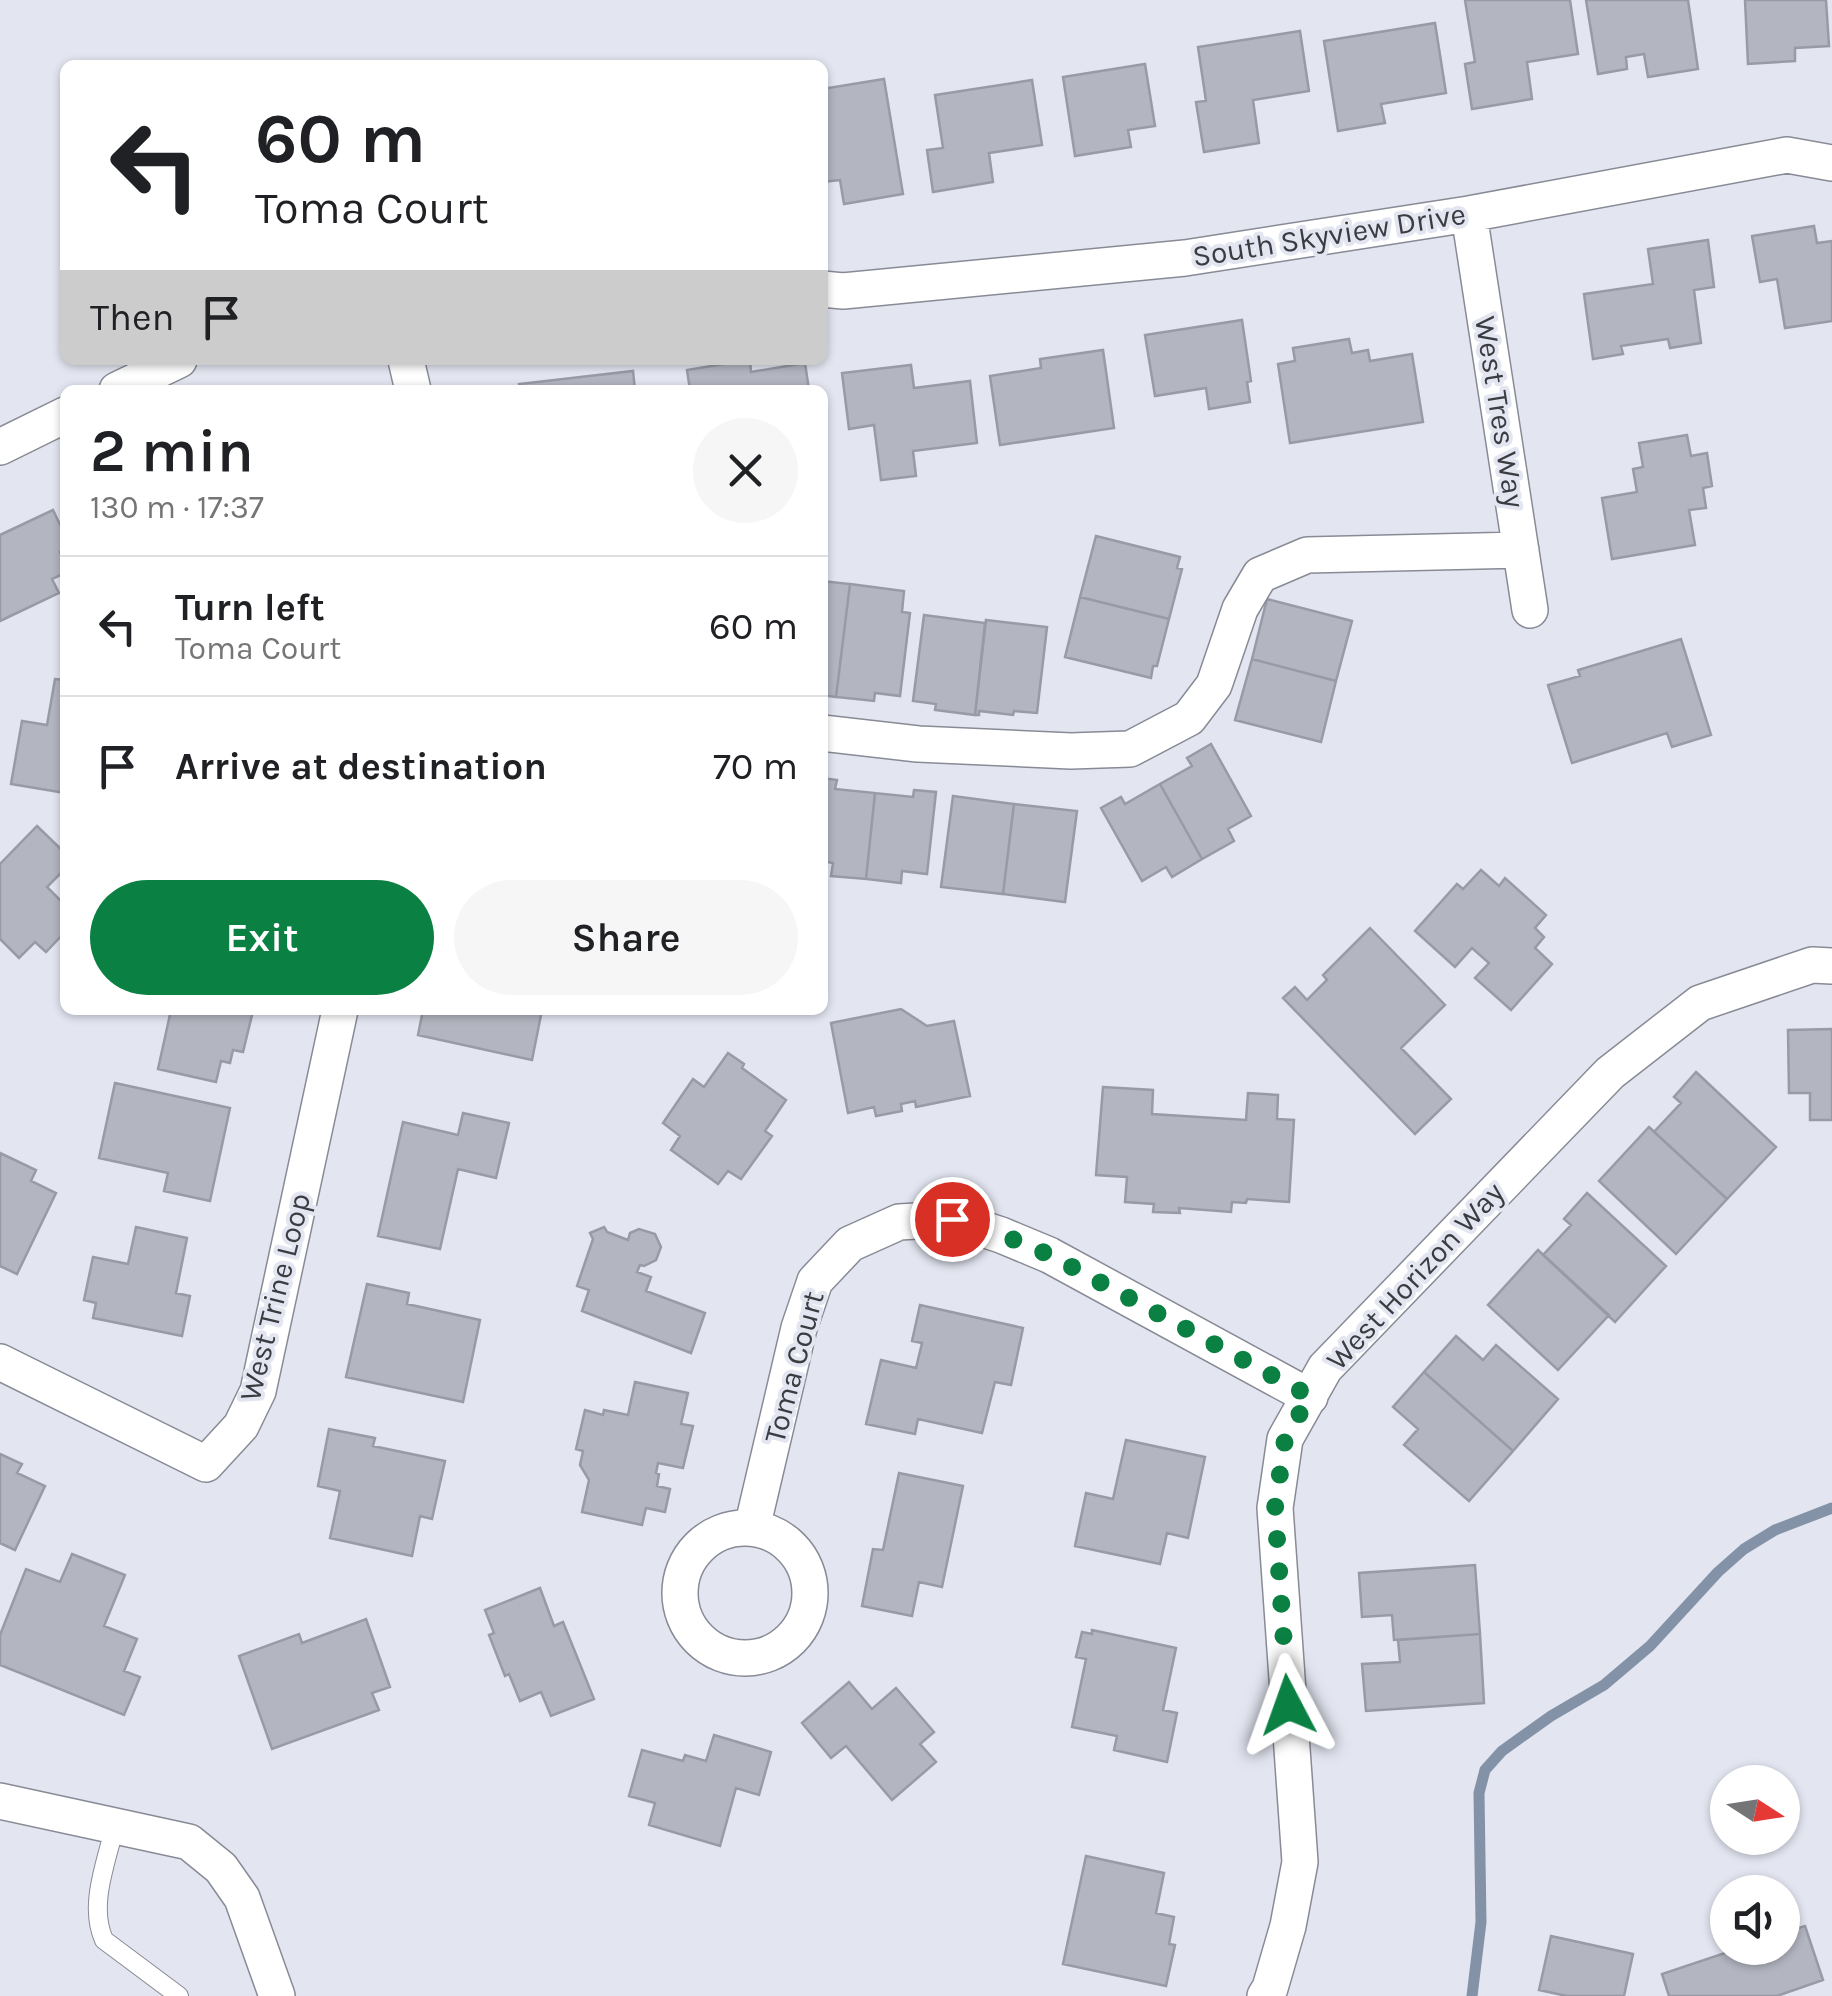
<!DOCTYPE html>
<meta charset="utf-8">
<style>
body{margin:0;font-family:Karla,sans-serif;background:#f6f6f6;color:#202124;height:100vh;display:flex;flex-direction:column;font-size:38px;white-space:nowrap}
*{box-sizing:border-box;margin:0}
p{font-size:32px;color:#757577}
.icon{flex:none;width:55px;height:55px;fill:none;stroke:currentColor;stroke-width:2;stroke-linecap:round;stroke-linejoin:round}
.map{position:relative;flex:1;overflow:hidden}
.panel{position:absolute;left:60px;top:385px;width:768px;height:630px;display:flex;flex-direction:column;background:#fff;border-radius:15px;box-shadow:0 2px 8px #0004}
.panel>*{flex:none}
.banner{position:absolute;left:60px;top:60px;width:768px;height:305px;border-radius:15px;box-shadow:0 2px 8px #0004;background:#fff;color:#202124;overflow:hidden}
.needle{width:65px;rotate:102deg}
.buttons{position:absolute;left:1710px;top:1765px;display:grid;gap:20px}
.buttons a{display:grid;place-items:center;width:90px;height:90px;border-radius:50%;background:#fff;box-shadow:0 2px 8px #0004;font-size:50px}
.pin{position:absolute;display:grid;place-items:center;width:85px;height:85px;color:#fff;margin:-42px;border:5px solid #fff;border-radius:50%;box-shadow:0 2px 10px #0007}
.me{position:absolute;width:110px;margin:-55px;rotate:356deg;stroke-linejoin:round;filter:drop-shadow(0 0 8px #0008)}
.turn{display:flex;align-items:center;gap:35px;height:210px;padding:0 30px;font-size:45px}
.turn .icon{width:130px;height:130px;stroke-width:2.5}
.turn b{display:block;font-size:70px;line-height:85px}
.then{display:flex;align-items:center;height:95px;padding:0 30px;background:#0003;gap:20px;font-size:38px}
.round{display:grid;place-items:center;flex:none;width:105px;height:105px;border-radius:52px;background:#f6f6f6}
.overview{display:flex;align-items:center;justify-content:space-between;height:170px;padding:0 30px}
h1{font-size:60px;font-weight:600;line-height:75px}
.button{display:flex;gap:20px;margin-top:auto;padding:20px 30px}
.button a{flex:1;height:115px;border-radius:60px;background:#0b8043;color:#fff;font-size:40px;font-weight:600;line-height:115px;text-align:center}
.button a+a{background:#f6f6f6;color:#202124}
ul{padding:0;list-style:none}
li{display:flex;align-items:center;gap:30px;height:140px;padding:0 30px;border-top:2px solid #e0e0e0}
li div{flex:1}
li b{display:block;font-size:38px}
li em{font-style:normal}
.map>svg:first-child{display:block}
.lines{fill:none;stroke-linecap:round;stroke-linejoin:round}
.stream{stroke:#8392a7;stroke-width:11}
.building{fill:#b3b6c1;stroke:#989ba6;stroke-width:2.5}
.lane-casing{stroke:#888b95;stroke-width:20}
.street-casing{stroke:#888b95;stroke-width:38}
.lane{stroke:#fff;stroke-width:18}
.street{stroke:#fff;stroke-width:35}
.route{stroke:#0b8043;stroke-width:18;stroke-dasharray:0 32.4}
.labels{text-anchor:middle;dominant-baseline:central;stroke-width:8;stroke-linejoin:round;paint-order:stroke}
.street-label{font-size:30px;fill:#3b3c41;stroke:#e3e6f1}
</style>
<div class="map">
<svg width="1832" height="1996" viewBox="0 0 1832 1996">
<rect width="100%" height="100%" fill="#e3e6f1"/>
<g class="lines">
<path class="stream" d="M1472 1996 1481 1922 1479 1793 1485 1770 1502 1751 1551 1716 1604 1685 1650 1646 1718 1572 1744 1549 1775 1530 1832 1508"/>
</g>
<path class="building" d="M1465 0H1570L1578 54 1527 62 1532 99 1472 109 1465 64 1475 62Z
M1586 0H1688L1698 69 1648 77 1644 54 1626 57 1627 69 1598 74Z
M1745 0H1826L1829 46 1795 48V61L1748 64Z
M1435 23 1446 93 1381 104 1385 123 1338 131 1324 41Z
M1300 31 1309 91 1253 100 1259 143 1204 152 1196 102 1206 101 1198 47Z
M1145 64 1155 126 1128 130 1131 147 1075 156 1063 77Z
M884 79 903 194 844 204 840 180 822 182V89Z
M1032 80 1042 145 989 153 993 182 933 192 927 150 943 148 935 95Z
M1814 226 1817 243 1832 241V321L1785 328 1777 279 1760 282 1752 236Z
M1708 240 1714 287 1694 290 1701 343 1670 348 1668 339 1621 346 1623 354 1593 359 1584 294 1653 284 1648 249Z
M1242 320 1251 381 1247 382 1250 402 1209 409 1206 388 1155 396 1145 335Z
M1349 339 1352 353 1368 350 1370 361 1412 354 1423 422 1290 443 1278 364 1295 361 1293 348Z
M1103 350 1114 428 1000 445 990 376 1041 368 1040 359Z
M748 360H750L751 372 805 363 809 390H690L687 370Z
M911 365 914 388 970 381 977 443 913 451 916 476 881 480 874 425 849 429 842 373Z
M633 371 635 390H520L519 384Z
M1687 435 1691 456 1707 453 1712 486 1703 488 1706 508 1689 510 1695 545 1612 559 1602 498 1637 492 1633 469 1643 467 1639 443Z
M53 510 65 535V550L60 552 65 563V573L52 579 59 593 0 621V535Z
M1096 536 1180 557 1177 568 1182 569 1169 619 1080 597Z
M822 581 850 584 836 697 822 695Z
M850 584 904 591 902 612 910 613 900 696 875 693 874 701 836 697Z
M1080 597 1169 619 1157 666H1153L1151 678 1065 657Z
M1267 599 1352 621 1336 681 1252 659Z
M924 615 985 623 975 715 935 710 936 704 913 701Z
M986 620 1047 627 1037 713 1014 711 1013 715 979 711V715H975Z
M1681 639 1711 735 1672 747 1667 733 1572 763 1548 685 1580 676 1578 670Z
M1252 659 1336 681 1321 742 1235 720Z
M55 679 65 680V793L11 784 22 721 47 725Z
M1211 744 1251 816 1228 829 1234 841 1202 859 1160 784 1192 766 1187 758Z
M822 778 837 780 835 789 875 793 866 879 831 876 833 863 822 861Z
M1160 784 1202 859 1172 877 1166 867 1142 881 1101 808 1121 797 1125 804Z
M914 790 936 792 927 874 902 871 901 883 866 879 875 793 913 797Z
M953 796 1014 804 1003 894 941 887Z
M1014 804 1077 811 1065 902 1003 894Z
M37 826 65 853V869L47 887 65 905V932L46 952 35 942 19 958 0 939V864Z
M1481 870 1499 886 1505 878 1546 915 1535 928 1544 937 1535 948 1552 964 1511 1010 1475 978 1489 963 1472 948 1455 967 1415 931 1457 884 1463 889Z
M1370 928 1445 1005 1401 1048 1451 1099 1415 1134 1283 998 1295 987 1307 1000 1327 980 1323 975Z
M901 1009 927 1026 954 1021 970 1096 916 1107 915 1101 901 1104 902 1111 876 1116 874 1107 848 1113 831 1023Z
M171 1010 253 1011 243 1052 233 1050 230 1063 221 1061 216 1082 158 1069Z
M423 1010H542L532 1060 418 1035Z
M1832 1029V1120H1810V1093H1789L1788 1030Z
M728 1053 744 1064 742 1068 786 1100 765 1131 772 1136 741 1179 728 1171 718 1184 671 1150 680 1136 663 1123 693 1079 704 1087Z
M1696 1072 1776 1147 1727 1199 1654 1132 1681 1103 1674 1097Z
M115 1083 230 1108 210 1201 164 1191 168 1173 99 1158Z
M1103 1087 1153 1090 1152 1114 1246 1120 1248 1093 1278 1095 1277 1119 1294 1120 1289 1202 1247 1199 1246 1203 1232 1202 1231 1212 1179 1208 1180 1213 1153 1212 1154 1204 1125 1202 1127 1177 1096 1175Z
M463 1113 509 1123 496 1178 458 1169 440 1249 378 1236 403 1122 458 1135Z
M1649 1127 1727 1199 1676 1254 1599 1181Z
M0 1153 36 1170 31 1181 56 1193 17 1274 0 1266Z
M1587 1193 1666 1266 1615 1322 1543 1255 1571 1225 1564 1219Z
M136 1227 187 1238 176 1293 190 1296 182 1336 93 1318 96 1303 84 1300 93 1257 128 1264Z
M604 1227 607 1232 628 1240 630 1233 639 1229 655 1234 661 1247 656 1260 644 1266 640 1265 637 1272 651 1277 646 1291 705 1313 691 1353 582 1311 589 1290 577 1286 593 1239 590 1233Z
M1538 1250 1609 1315 1558 1370 1488 1305Z
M367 1284 409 1293 407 1304 480 1320 463 1402 346 1377Z
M920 1305 1023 1328 1011 1385 995 1382 982 1433 918 1419 915 1434 866 1424 881 1360 916 1368 922 1343 912 1341Z
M1456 1336 1483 1360 1496 1345 1558 1399 1513 1451 1424 1372Z
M1424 1372 1513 1451 1469 1501 1404 1445 1418 1429 1393 1407Z
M635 1382 688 1393 681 1424 693 1426 683 1468 658 1463 656 1473 659 1474 657 1486 670 1489 665 1512 646 1508 642 1525 582 1512 589 1480 580 1465 583 1451 576 1449 585 1410 603 1415 604 1410 628 1415Z
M329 1429 375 1438 373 1446 445 1461 432 1519 420 1516 412 1556 330 1538 340 1491 318 1486Z
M1126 1440 1205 1457 1188 1538 1167 1533 1160 1564 1075 1546 1086 1493 1113 1499Z
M0 1454 22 1464 17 1473 45 1486 15 1550 0 1543Z
M899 1473 963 1486 942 1587 919 1582 912 1616 862 1606 873 1549 883 1550Z
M72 1554 125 1575 104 1626 137 1639 124 1671 140 1677 124 1715 0 1665V1635L26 1569 60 1582Z
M1475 1565 1480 1634 1394 1640 1392 1615 1362 1617 1359 1573Z
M540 1588 554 1626 563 1622 594 1699 551 1716 541 1692 520 1701 509 1674 505 1676 489 1635 494 1633 485 1610Z
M366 1619 390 1687 372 1693 379 1710 272 1749 239 1656 299 1634 302 1643Z
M1092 1630 1176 1648 1163 1710 1177 1713 1167 1762 1114 1750 1117 1736 1072 1727 1086 1659 1076 1657 1082 1632 1092 1634Z
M1480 1634 1484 1703 1366 1711 1362 1664 1400 1662 1398 1640Z
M849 1682 872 1709 896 1688 934 1732 920 1744 936 1762 892 1800 846 1746 831 1758 802 1723Z
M714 1735 771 1752 759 1795 736 1788 720 1846 649 1825 655 1803 629 1796 642 1750 683 1761 685 1755 706 1761Z
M1086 1856 1164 1873 1156 1913 1174 1917 1169 1944 1175 1945 1166 1986 1063 1964Z
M1805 1926 1823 1980 1777 1996H1669L1662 1974 1740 1948H1782V1933Z
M1551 1936 1633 1954 1624 1996H1567L1539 1990Z"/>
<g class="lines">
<defs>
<path id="lane" d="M115 1825C107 1861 88 1905 104 1940L179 1996"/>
<path id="street" d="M1469 214 1530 610
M822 289 843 291 1185 258 1469 214 1787 155 1832 163
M406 360 413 390
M117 390 179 360
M0 447 65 415
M822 733 918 744 1071 751 1130 749 1189 718 1214 685 1240 609 1260 575 1307 555 1521 550
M0 1362 206 1464 241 1426 258 1391 340 1010
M752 1528 799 1328 815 1281 850 1244 899 1222 952 1219 1001 1235 1049 1255 1310 1397
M680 1593a65 65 0 1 1 130 0a65 65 0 1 1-130 0Z
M0 1801 189 1842 221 1868 242 1898 277 1996
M1265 1996 1270 1988 1288 1926 1300 1862 1275 1508 1285 1439 1325 1368 1610 1073 1700 1003 1812 965 1832 966"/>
</defs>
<use href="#lane" class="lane-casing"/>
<use href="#street" class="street-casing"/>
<use href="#lane" class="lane"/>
<use href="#street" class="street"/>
</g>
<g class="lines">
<path class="route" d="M952 1219 1000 1234 1050 1255 1310 1396 1285 1439 1275 1508 1288 1705"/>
</g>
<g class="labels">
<g class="street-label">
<text transform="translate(1329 235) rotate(-9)">South Skyview Drive</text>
<text transform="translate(1500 412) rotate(81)">West Tres Way</text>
<text transform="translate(1415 1276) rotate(-47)">West Horizon Way</text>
<text transform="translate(275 1297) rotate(-76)">West Trine Loop</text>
<text transform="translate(794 1367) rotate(-75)">Toma Court</text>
</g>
</g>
</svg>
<div class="buttons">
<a><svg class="needle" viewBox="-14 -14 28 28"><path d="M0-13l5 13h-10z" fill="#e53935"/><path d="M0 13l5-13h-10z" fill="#757577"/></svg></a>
<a><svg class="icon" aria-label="sound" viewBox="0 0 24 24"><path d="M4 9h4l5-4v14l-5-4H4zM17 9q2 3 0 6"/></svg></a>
</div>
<div class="pin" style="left:952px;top:1219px;background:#d93025"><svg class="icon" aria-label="arrive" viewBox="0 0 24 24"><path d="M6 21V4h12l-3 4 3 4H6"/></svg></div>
<svg class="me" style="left:1288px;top:1705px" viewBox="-20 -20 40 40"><path d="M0-17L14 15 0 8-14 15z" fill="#0b8043" stroke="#fff" stroke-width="4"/></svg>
<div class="banner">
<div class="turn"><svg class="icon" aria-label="left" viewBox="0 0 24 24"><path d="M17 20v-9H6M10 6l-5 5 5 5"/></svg><div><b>60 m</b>Toma Court</div></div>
<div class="then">Then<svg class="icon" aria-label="arrive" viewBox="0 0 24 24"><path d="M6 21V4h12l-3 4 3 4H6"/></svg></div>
</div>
<section class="panel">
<div class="overview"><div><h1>2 min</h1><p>130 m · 17:37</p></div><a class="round"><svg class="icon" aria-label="close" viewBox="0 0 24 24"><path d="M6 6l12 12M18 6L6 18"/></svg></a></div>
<ul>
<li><svg class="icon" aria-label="left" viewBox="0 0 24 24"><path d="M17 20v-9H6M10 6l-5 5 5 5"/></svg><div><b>Turn left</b><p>Toma Court</p></div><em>60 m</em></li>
<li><svg class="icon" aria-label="arrive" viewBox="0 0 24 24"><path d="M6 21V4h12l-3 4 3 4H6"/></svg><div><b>Arrive at destination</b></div><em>70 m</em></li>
</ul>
<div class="button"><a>Exit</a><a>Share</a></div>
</section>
</div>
